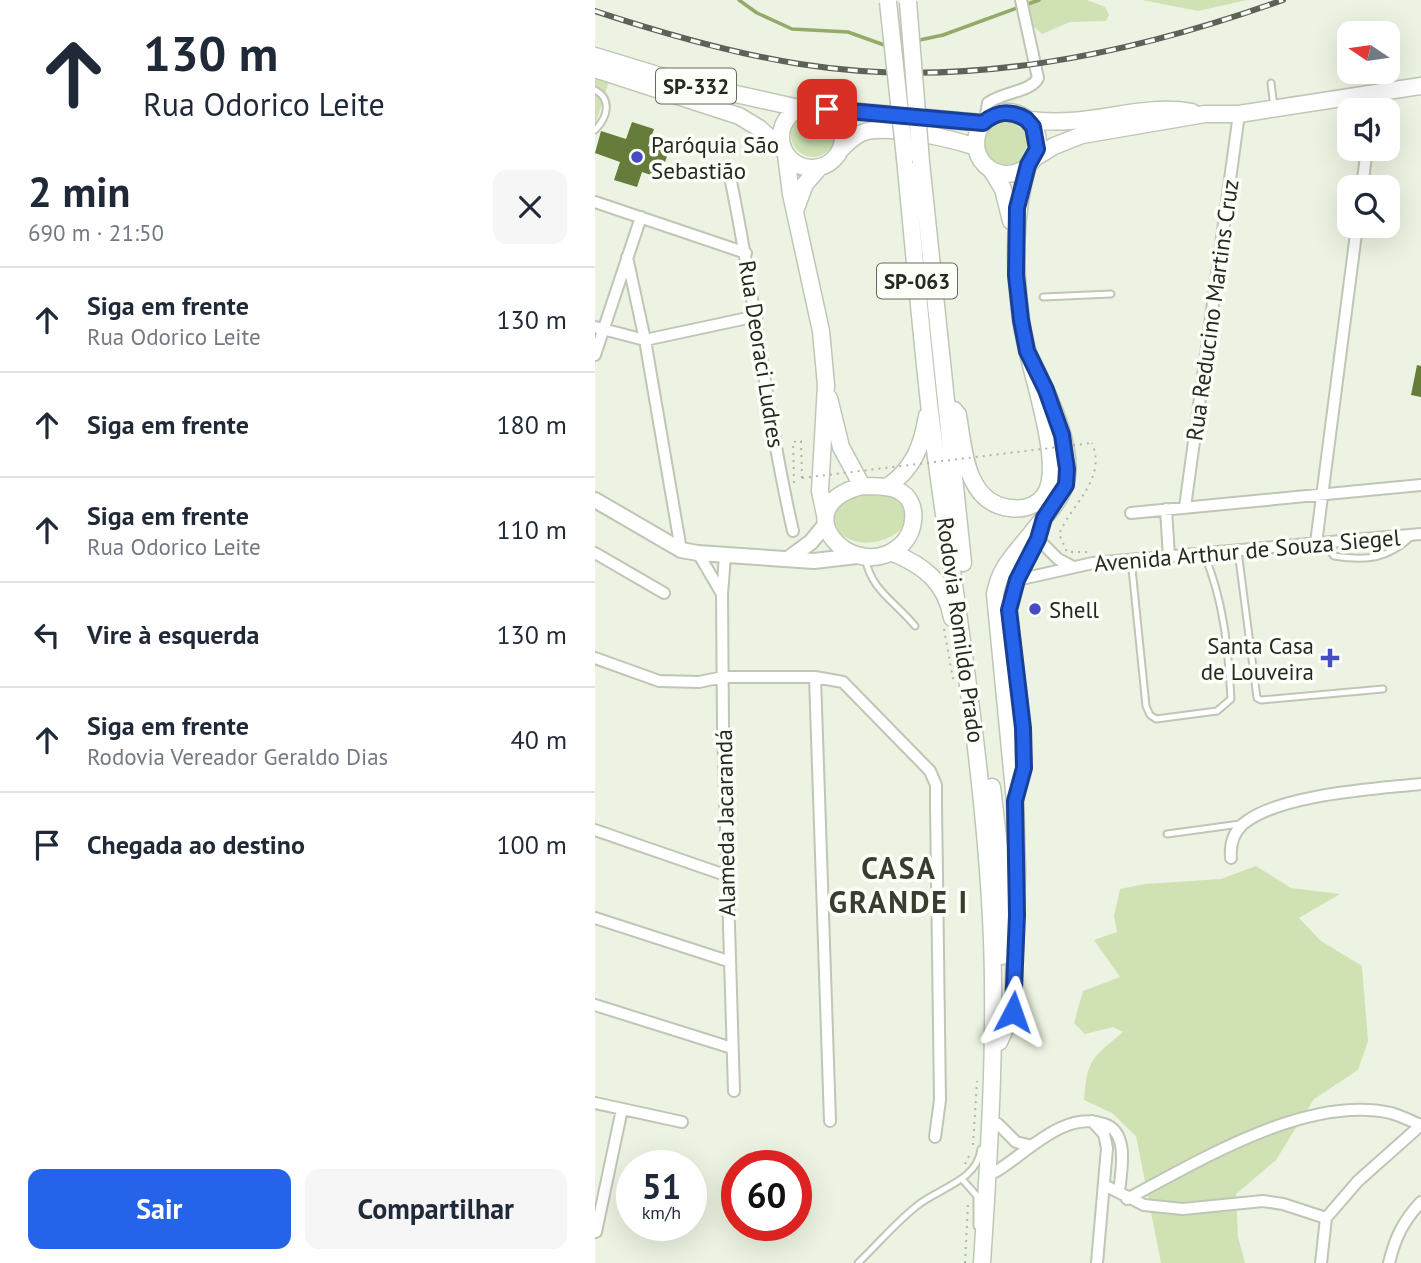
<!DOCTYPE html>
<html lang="pt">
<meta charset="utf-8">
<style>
body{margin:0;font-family:"PT Sans",sans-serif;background:#f6f6f7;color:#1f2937;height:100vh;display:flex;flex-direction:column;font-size:26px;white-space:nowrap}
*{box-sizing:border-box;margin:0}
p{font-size:23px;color:#747a83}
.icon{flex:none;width:38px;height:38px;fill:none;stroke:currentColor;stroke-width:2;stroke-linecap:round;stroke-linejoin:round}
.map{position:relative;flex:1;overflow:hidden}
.drawer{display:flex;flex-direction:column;background:#fff;width:595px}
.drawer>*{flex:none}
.top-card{background:#fff;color:#1f2937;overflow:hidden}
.needle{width:46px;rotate:283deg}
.tools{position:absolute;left:742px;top:21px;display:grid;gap:14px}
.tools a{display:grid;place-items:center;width:63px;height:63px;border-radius:14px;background:#fff;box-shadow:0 7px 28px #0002;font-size:35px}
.speed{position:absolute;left:21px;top:1150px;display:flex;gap:14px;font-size:35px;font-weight:700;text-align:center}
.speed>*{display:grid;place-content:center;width:91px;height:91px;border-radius:50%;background:#fff;box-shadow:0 7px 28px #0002;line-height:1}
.speed small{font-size:18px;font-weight:400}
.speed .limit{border:10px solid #d22;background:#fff;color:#111}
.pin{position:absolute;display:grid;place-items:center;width:60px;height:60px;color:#fff;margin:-30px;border-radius:14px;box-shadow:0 4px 10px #0006}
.me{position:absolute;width:77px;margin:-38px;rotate:4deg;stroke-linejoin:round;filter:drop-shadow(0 0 5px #0008)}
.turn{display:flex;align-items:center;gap:24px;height:147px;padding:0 28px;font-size:32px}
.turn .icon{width:91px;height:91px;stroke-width:2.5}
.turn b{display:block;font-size:49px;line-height:60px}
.round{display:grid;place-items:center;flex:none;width:74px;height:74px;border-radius:14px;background:#f6f6f7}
.summary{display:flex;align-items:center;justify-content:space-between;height:119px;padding:0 28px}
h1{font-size:42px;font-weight:800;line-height:52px}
.button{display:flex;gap:14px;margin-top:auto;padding:14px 28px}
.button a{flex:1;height:80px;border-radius:14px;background:#2563eb;color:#fff;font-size:28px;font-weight:800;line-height:80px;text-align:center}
.button a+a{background:#f6f6f7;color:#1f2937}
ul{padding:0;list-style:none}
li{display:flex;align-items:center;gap:21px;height:105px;padding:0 28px;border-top:2px solid #e0e1e3}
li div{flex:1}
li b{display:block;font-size:26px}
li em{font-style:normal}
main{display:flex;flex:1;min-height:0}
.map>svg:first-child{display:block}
.green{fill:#d0e2b4}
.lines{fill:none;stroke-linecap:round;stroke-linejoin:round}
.stream{stroke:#93aa69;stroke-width:3.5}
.building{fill:#667c3b}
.lane-casing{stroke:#bfc6b6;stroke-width:9}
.street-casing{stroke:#bfc6b6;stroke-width:14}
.secondary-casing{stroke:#bfc6b6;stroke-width:18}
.primary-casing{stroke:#bfc6b6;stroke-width:19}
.path{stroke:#b0b6a8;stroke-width:2;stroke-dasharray:2 5;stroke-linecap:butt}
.lane{stroke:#fff;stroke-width:5}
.street{stroke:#fff;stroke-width:10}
.secondary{stroke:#fff;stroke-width:14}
.primary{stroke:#fff;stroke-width:16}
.rail-casing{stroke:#5d6158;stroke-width:6}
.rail{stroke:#fcfff8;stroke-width:3.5;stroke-dasharray:10;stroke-linecap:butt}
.primary-bridge-casing{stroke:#bfc6b6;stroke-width:19;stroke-linecap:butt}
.path-bridge{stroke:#b0b6a8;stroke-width:2;stroke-dasharray:2 5;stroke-linecap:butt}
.primary-bridge{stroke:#fff;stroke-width:16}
.route-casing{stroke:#184099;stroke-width:18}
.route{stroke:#2563eb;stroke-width:12}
.poi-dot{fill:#464dc2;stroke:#fcfff8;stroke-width:2.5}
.labels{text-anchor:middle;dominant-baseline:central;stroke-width:7;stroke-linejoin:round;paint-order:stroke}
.shield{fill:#fcfff8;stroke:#666862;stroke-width:2}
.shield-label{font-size:21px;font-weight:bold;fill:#262822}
.poi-label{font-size:23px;fill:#262822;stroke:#fcfff8;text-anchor:start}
.street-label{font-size:23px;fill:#262822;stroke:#fcfff8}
.district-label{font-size:30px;font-weight:bold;letter-spacing:2px;fill:#383d30;stroke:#fcfff8}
</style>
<main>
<section class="drawer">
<div class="top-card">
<div class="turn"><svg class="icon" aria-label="ahead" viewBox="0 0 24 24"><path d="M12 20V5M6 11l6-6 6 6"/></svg><div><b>130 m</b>Rua Odorico Leite</div></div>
</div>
<div class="summary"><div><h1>2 min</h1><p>690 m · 21:50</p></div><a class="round"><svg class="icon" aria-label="close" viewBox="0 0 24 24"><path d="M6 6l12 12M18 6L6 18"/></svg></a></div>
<ul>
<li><svg class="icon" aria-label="ahead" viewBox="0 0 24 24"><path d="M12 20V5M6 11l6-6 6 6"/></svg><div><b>Siga em frente</b><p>Rua Odorico Leite</p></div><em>130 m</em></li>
<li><svg class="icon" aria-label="ahead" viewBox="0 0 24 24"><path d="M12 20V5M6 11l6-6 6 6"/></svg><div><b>Siga em frente</b></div><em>180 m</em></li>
<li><svg class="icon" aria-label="ahead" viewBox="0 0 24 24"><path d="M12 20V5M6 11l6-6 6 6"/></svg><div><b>Siga em frente</b><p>Rua Odorico Leite</p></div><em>110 m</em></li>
<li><svg class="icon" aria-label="left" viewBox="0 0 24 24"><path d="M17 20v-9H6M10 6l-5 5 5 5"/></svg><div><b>Vire à esquerda</b></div><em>130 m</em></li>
<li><svg class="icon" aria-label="ahead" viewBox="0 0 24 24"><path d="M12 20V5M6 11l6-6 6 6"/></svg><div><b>Siga em frente</b><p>Rodovia Vereador Geraldo Dias</p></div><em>40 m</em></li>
<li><svg class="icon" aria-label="arrive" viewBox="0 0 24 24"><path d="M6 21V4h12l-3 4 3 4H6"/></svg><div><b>Chegada ao destino</b></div><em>100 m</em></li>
</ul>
<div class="button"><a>Sair</a><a>Compartilhar</a></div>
</section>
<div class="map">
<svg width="826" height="1263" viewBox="0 0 826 1263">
<rect width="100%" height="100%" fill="#ecf3e2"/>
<path class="green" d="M428 0H492L510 7 514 15 511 21 475 22 447 34 437 25Z
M547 0H652L603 11Z
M0 75 14 81 0 126Z
M196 135a22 22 0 1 1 44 0a22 22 0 1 1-44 0Z
M388 143a23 23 0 1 1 46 0a23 23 0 1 1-46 0Z
M283 490C288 492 298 494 303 498 335 522 283 555 252 538 236 530 236 507 250 497 258 492 273 492 283 490Z
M661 866 696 888 745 894 704 918 726 941 767 966 773 1041 763 1070 719 1099 681 1160 641 1194 643 1237 650 1263H566L541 1136 517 1113 489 1100C492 1059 497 1058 528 1032L518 1027 490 1034 479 1023 488 991 525 977 499 940 522 932 519 916 525 889 550 884 626 879Z"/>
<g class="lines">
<path class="stream" d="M144 0 162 13 197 29 253 32 292 46
M320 41 348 35 444 0"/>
</g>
<path class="building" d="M37 122 59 129 53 146 73 153 65 178 47 172 42 187 19 180 25 162 0 153 6 131 31 139Z
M822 365 826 366V397L816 395Z"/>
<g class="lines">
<defs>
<path id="lane" d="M676 83 679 107
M0 90C17 99 13 117 0 130
M448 297 516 294
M728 543 739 556C772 561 793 559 817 536
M643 551 662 698 666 700 788 689
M270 557C276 591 300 601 320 626
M536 559 551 706 555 715 561 719 622 711 636 699C633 648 629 601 609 554
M572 834 645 824
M367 1179 382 1196V1226
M263 1263C283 1244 301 1222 323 1205 344 1188 382 1181 386 1149"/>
<path id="street" d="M777 110 779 94
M390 120 393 103C407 92 436 92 443 78L426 0
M135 177C160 294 171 414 198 531
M767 187 772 149
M0 202 151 253
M32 257 50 340 86 550
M0 327 50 340 162 316
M0 355 46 217
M590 507 644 114
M571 509 574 557
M536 513 826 485
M443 539 463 559 478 567
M721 543 762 226
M0 553 69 593
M103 553 127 594
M130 556 127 594 128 727 139 1091
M422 580 498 563 826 534
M0 658 64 681 104 682 128 677H220L248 682 335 771 341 785V804L345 1100 340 1137
M220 677 235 1121
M0 830 133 876
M636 858C635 846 638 833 648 824 684 794 780 789 826 784
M0 918 133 961
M0 1005 137 1048
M0 1103 87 1122
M497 1121 509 1134 512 1148 502 1263
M403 1124 421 1142 437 1146
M400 1172C432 1153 469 1110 509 1124 535 1132 526 1172 524 1192
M509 1185 549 1205 588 1209 668 1201 688 1204 731 1218
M532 1199C604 1161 712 1094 796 1113 806 1116 816 1121 826 1125
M1 1232 27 1109
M726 1263 731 1218 763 1181 826 1125
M794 1263C800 1238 808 1221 826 1202"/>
<path id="secondary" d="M0 500 86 550 103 553 219 561 262 556
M193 559 216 542 230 525
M421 796C433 750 425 705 419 658 417 642 413 626 414 610 416 577 440 551 448 520"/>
<path id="primary" d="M0 56 82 81 204 108
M0 69 144 116 164 128 188 150
M186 137a31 31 0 1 1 62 0a31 31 0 1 1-62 0Z
M232 109 388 123
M381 143a31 31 0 1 1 62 0a31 31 0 1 1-62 0Z
M431 119C490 130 543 102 597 112
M246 149C254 141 262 133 273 131 300 126 354 138 381 147
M191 155 196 194 226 331 231 385 225 491 230 515
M310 158C318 240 325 321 334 403 356 582 390 759 397 940 401 1047 394 1156 387 1263
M438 159 459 146 487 135 610 114H644L826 86
M326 162 368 563
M397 171 408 189 416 221
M200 211 210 184 224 168
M234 398 246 447 267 486
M359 410 363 415C369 451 371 503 415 508 428 510 441 506 449 496 472 465 430 360 426 319 419 266 418 217 433 165
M267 486C279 487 294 485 304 491 325 501 321 533 305 546 258 586 186 507 267 486Z
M292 487C318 469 327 447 332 416
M296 552C328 565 351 582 357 618
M397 787 404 847 407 956
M404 1042 418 1012 422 869 420 801 400 594C405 567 418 556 435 535 446 520 462 506 469 488 484 451 448 384 432 351"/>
</defs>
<use href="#lane" class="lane-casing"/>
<use href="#street" class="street-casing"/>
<use href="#secondary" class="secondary-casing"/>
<use href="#primary" class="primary-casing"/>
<path class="path" d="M199 483 198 442 206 441 207 478
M492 552H472L464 534C477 503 512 479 497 443
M349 629 358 679
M378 1145 382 1081
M370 1164 375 1154
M370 1263 373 1204"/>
<use href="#lane" class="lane"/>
<use href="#street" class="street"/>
<use href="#secondary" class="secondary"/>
<use href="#primary" class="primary"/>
<defs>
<path id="rail" d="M0 11C67 33 135 53 205 64 369 90 534 55 688 0"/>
</defs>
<use href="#rail" class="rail-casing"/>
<use href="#rail" class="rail"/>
<defs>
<path id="primary-bridge" d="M293 2 310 158
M313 2 326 162"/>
</defs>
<use href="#primary-bridge" class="primary-bridge-casing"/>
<path class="path-bridge" d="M207 478 497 443"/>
<use href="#primary-bridge" class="primary-bridge"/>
</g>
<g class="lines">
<defs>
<path id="route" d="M232 109 388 123C402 111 415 110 431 119L438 127 442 149 433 165 422 208 421 275 426 320 432 351 451 390 467 435 472 469 471 485 449 518 443 539 422 580 414 610 428 728 429 768 420 801 422 915 418 1012"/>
</defs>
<use href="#route" class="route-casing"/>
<use href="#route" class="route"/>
</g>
<g class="poi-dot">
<circle cx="42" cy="157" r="7"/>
<circle cx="440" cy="609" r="7"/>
<path d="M731.5 647.5h7v7h7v7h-7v7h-7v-7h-7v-7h7z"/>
</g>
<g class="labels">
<g class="shield">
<rect x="61" y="68.5" width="80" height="35" rx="5"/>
<rect x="282" y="263.5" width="80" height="35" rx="5"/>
</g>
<g class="shield-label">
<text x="101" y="86">SP-332</text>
<text x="322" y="281">SP-063</text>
</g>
<g class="poi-label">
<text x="56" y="144">Paróquia São<tspan x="56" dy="26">Sebastião</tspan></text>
<text x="454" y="609">Shell</text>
<text x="719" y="645" text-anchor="end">Santa Casa<tspan x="719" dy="26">de Louveira</tspan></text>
</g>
<g class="street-label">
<text transform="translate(617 310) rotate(-82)">Rua Reducino Martins Cruz</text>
<text transform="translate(167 354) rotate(81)">Rua Deoraci Ludres</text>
<text transform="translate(652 550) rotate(-5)">Avenida Arthur de Souza Siegel</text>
<text transform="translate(366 630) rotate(82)">Rodovia Romildo Prado</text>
<text transform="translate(130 823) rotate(-91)">Alameda Jacarandá</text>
</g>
<g class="district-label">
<text x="304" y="867">CASA<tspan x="304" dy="34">GRANDE I</tspan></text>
</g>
</g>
</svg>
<div class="tools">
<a><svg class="needle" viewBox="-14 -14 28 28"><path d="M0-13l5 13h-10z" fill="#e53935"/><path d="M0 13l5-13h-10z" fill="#747a83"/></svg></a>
<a><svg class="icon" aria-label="sound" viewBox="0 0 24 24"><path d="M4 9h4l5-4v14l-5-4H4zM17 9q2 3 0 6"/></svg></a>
<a><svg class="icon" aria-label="search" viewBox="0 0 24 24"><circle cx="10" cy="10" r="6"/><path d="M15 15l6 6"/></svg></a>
</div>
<div class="speed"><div>51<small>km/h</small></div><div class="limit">60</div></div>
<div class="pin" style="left:232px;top:109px;background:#d93025"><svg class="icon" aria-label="arrive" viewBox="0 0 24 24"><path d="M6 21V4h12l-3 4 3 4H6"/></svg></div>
<svg class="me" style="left:418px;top:1012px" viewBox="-20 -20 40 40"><path d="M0-17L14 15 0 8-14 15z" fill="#2563eb" stroke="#fff" stroke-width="4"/></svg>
</div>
</main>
